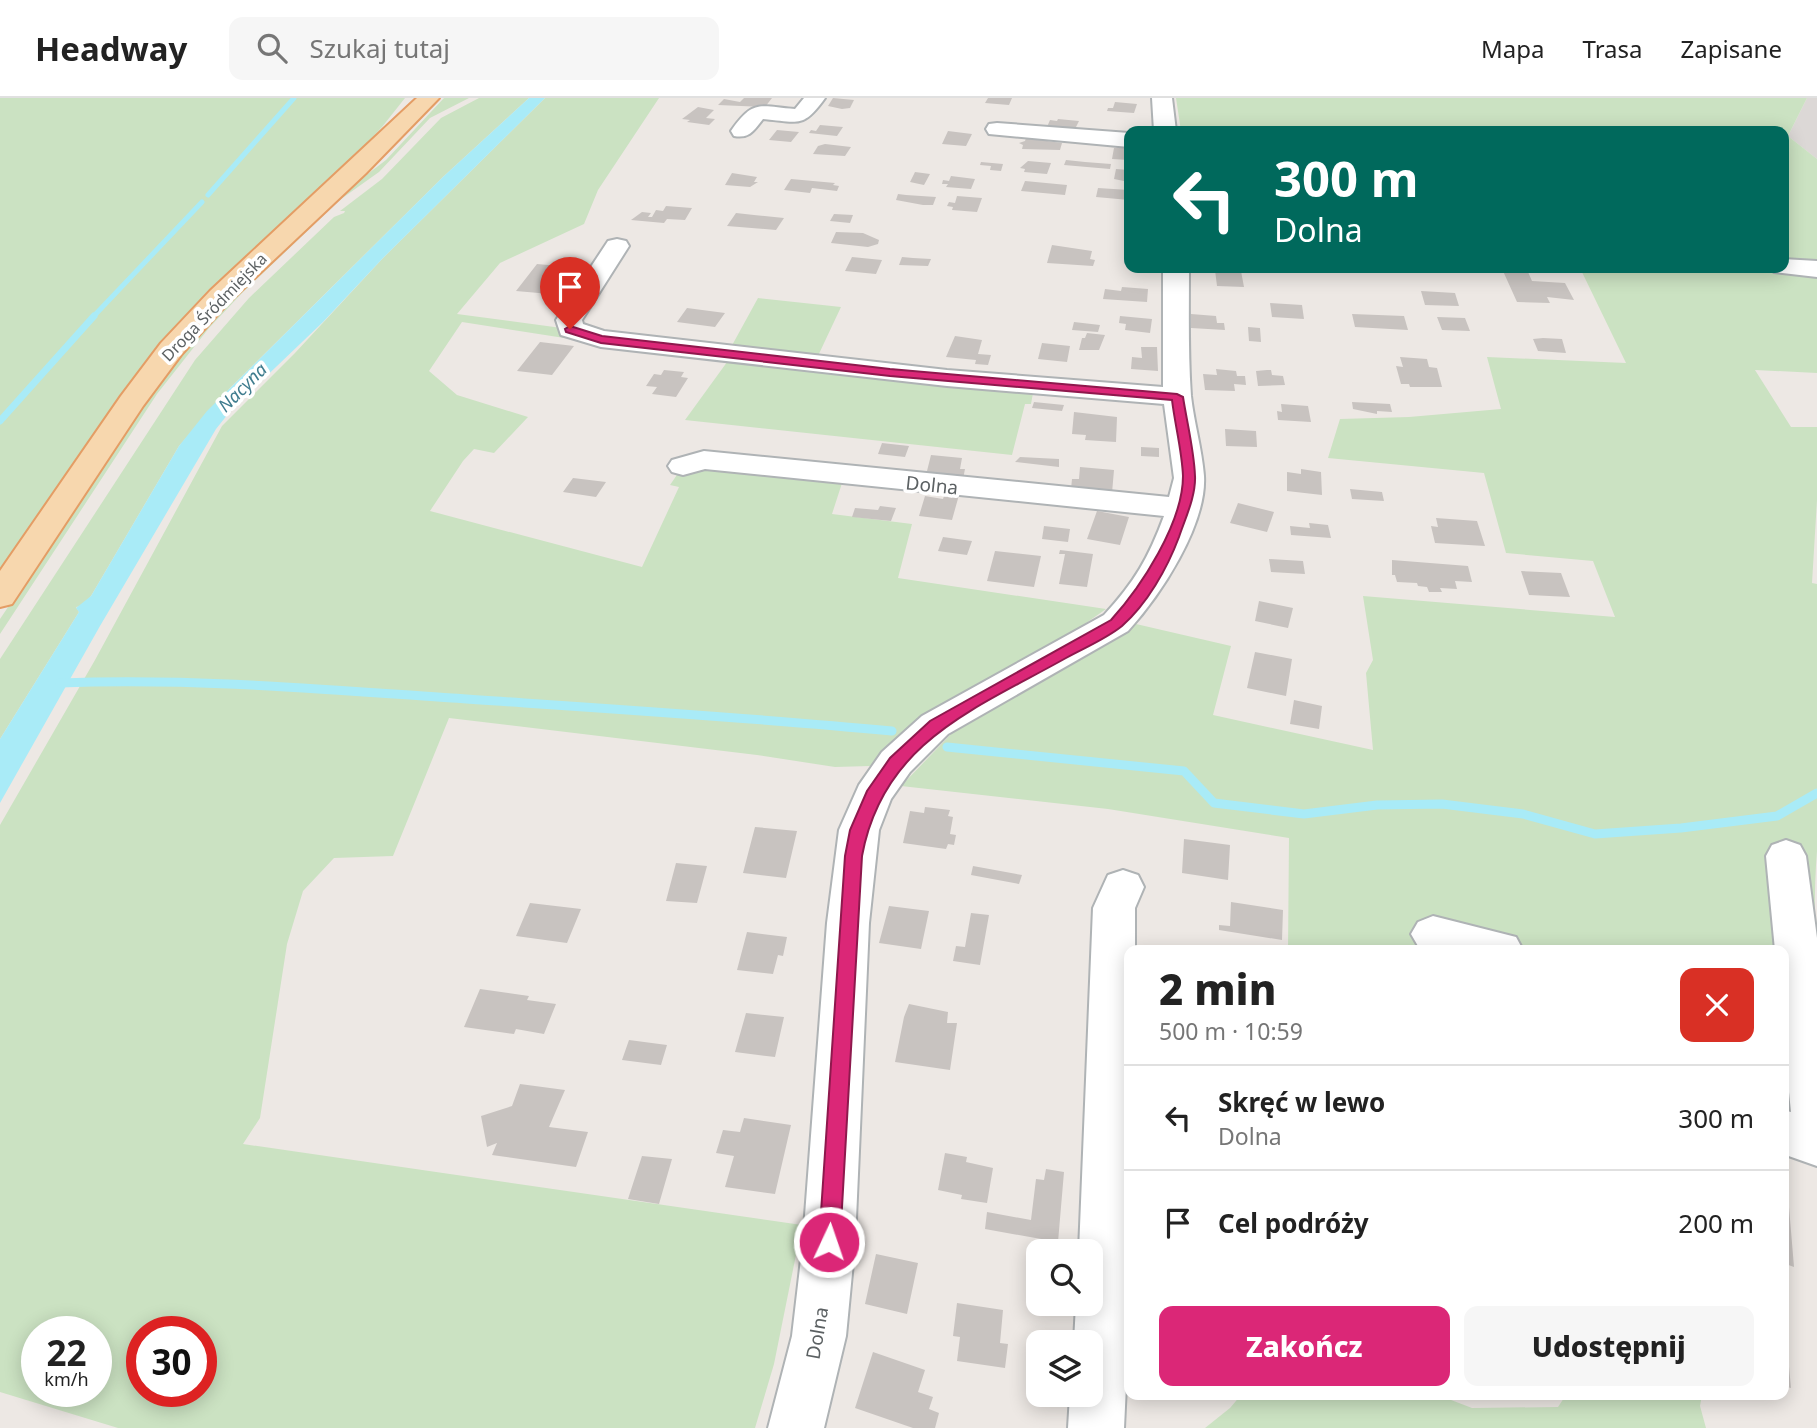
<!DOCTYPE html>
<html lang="pl">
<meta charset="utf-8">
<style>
body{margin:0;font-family:"Noto Sans",sans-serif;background:#f6f6f6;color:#222;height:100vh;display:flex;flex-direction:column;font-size:26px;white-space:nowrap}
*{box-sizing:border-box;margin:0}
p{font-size:23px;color:#767676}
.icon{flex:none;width:38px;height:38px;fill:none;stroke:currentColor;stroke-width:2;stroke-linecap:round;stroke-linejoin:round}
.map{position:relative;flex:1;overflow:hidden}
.panel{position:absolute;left:1124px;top:847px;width:665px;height:455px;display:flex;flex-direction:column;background:#fff;border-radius:14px;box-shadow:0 4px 18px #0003}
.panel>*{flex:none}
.guide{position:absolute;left:1124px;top:28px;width:665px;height:147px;border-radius:14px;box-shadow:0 4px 18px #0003;background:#00695c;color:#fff;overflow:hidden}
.buttons{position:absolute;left:1026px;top:1141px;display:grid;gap:14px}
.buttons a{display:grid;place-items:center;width:77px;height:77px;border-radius:14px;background:#fff;box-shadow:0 4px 18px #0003;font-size:35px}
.speed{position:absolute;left:21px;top:1218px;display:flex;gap:14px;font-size:35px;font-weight:700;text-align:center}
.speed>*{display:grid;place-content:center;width:91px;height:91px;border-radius:50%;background:#fff;box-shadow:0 4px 18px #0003;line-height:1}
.speed small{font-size:18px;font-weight:400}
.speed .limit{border:10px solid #d22;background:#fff;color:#111}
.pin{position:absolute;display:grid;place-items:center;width:60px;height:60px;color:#fff;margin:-72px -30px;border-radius:50% 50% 50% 0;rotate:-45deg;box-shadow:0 0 7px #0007}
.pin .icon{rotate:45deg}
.me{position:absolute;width:77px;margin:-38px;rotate:3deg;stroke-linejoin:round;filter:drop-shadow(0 0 5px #0008)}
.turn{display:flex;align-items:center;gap:24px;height:147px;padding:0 35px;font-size:32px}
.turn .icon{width:91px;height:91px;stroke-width:2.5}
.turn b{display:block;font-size:49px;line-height:60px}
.round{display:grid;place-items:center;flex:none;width:74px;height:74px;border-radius:14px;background:#f6f6f6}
.overview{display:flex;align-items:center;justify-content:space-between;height:119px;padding:0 35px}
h1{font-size:42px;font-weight:800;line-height:52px}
.action{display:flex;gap:14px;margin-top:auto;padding:14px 35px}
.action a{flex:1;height:80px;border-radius:14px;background:#db2777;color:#fff;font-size:28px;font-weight:800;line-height:80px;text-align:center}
.action a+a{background:#f6f6f6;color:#222}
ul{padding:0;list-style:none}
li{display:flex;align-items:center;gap:21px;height:105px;padding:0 35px;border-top:2px solid #e0e0e0}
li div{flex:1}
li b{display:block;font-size:26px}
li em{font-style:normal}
header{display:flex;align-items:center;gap:42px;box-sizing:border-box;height:98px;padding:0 35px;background:#fff;border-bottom:2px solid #e0e0e0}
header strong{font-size:33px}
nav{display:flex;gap:38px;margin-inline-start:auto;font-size:24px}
.search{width:490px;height:63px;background:#f6f6f6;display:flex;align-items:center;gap:18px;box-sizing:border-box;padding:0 24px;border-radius:14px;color:#767676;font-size:26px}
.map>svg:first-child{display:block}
.industrial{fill:#dcd8d6}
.green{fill:#cbe2c2;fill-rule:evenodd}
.water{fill:#a9ebf7}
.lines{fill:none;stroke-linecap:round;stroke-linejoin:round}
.stream-far2{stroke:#a9ebf7;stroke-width:5}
.stream-far1{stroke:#a9ebf7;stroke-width:7}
.stream{stroke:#a9ebf7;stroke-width:9}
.building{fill:#c8c3c0}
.minor-casing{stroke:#afb3b5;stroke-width:4}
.major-casing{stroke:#e49d65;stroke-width:4}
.minor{fill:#fff;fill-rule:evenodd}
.major{fill:#f7d7ae;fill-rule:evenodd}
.route{fill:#db2777;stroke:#8e194d;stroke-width:2}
.labels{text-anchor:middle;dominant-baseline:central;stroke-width:7;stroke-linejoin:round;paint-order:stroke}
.far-street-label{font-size:16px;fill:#5c6163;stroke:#fff}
.far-water-label{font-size:18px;font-style:italic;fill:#3f7c8e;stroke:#fff}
.street-label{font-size:19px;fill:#5c6163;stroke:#fff}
</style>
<header>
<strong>Headway</strong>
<div class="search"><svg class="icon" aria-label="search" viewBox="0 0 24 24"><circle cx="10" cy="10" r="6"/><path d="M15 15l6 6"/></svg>Szukaj tutaj</div>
<nav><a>Mapa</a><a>Trasa</a><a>Zapisane</a></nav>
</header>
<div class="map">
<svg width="1817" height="1330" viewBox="0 0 1817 1330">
<rect width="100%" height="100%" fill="#ede8e4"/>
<path class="industrial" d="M1807 0H1817V61L1788 38Z"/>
<path class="green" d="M0 0H405L382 29 319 96 212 195 0 477Z
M444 0H469L430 20 379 74 341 101 244 193 209 230 157 296 0 536V521L172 266 221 209 344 94 386 62Z
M479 0H529L444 78 230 290 179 348 91 498 82 508 76 509 79 514 0 641V561L195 262 249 200 334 119 344 115 345 113H340L382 81 441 20Z
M545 0H659L598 92 584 126 500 165 457 216 643 241 603 246 462 224 429 273 457 297 528 319 494 355 474 351 463 363 430 413 642 469 679 389 670 387 683 368 843 382 832 416 912 426 898 480 1106 511 1069 537 923 618 870 668 835 669 757 657 449 620 393 758 334 760 303 793 287 846 260 1020 243 1046 802 1127 774 1266 755 1330H118L0 1294V727L95 562 222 328 295 255 383 160ZM37 1234H96V1293H37ZM142 1234H201V1293H142Z
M1176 0H1807L1788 38 1817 61V164L1783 163V33H1181Z
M1580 170H1685L1817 176V275L1755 272 1791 329H1817V402L1812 485 1817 486V753C1812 814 1817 877 1817 939L1783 852H1538L1428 827 1429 852H1288L1289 740 1108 711 901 688 954 633 1136 526 1231 548 1213 617 1373 652 1366 575 1373 562 1363 498 1615 519 1593 463 1506 455 1484 375 1328 360 1340 321 1409 319 1501 311 1487 259 1626 265Z
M758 200 841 209 817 260 730 251Z
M730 260 1033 295 1031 306H1025L1012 357 685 322Z
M1241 1297H1438L1472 1310 1558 1309 1566 1297H1702L1700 1308 1706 1330H1205L1230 1310Z"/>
<path class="water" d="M529 0H545L383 160 323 224 232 311 216 331 100 528 0 705V641L79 514 76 510 91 498 179 348 207 313 444 78Z"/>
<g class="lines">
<path class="stream-far2" d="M208 97 294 0
M92 220 202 104"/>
<path class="stream-far1" d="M0 323 94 218"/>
<path class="stream" d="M60 585C191 580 322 591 452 600 599 610 746 619 892 633
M947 649 1184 673 1214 705 1304 716 1377 707 1442 706 1523 716 1595 736 1681 730 1777 718 1817 695"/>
</g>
<path class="building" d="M744 0H772L765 9 718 7 724 1 740 4Z
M833 0 854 2 850 10 842 11 828 8Z
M988 0H1012L1009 7 985 5Z
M1115 4 1137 6 1134 15 1107 13 1108 10H1113Z
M698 9 714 12 706 20 715 21 709 27 687 24 690 22 682 21Z
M1058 21 1079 23 1075 31 1047 29 1050 22 1057 23Z
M820 27 843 29 837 38 809 35 811 32 816 33Z
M777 32 799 34 791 44 769 42Z
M948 33 972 36 966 48 942 46Z
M1026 40 1048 41 1047 43 1062 45 1060 52 1022 51 1023 47 1019 45 1025 43Z
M825 46 851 49 845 58 813 56 818 48Z
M1114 50H1129V62L1112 61Z
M1066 62 1085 64 1111 66 1110 71 1064 67Z
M1028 63 1051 65 1047 76 1024 74 1025 71 1020 70Z
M981 64 1003 66 1001 73 990 72 991 68 980 67Z
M1116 71 1129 72V84L1114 81Z
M915 74 930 76 924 87 910 84Z
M732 75 757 79 754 84H758L750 89 725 87Z
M951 78 975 81 971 91 946 89 948 86H942L943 82 949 83Z
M791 81 835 85 833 87 839 88 837 93 812 90 810 95 784 92Z
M1025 83 1067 87 1065 97 1021 93Z
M1098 90 1129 92V102L1096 99Z
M898 96 906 97 936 99 933 107H923L896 102Z
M957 98 982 100 977 114 952 112 953 109 947 108 949 104 955 105Z
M666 108 692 110 685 122 667 121 664 125 631 122 642 114 651 115 648 119H652L656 112 663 113Z
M736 115 754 117 784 120 776 132 727 128Z
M834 116 853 117 850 125 830 123Z
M836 134 863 135 879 142 878 146 868 149 831 145Z
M1052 147 1092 153 1090 161 1095 162 1093 168 1047 165Z
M852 159 882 162 876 176 845 173Z
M902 159 913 160 931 161 928 168 899 167Z
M537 166 582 170 568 189 556 188 550 196 516 193Z
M1215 172 1241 173 1244 189 1217 188Z
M1503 173 1528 174 1532 183 1565 185 1574 202 1547 199 1550 205 1517 204Z
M1122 189 1148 191 1147 204 1103 201 1105 191 1121 193Z
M1421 193 1455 195 1459 208 1425 207Z
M1270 205 1302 207 1304 221 1272 219Z
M687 210 725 215 715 229 677 224Z
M1191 216 1216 218 1217 225H1224L1225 232 1191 230Z
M1352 216 1404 218 1408 232 1355 229Z
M1120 218 1152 221 1150 235 1125 232 1126 226 1119 225Z
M1437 219 1465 220 1470 233 1442 232Z
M1074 224 1100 227 1098 234 1072 232Z
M1248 229 1260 230 1261 244 1249 243Z
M1087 235 1105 237 1099 252H1079L1082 240H1085Z
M955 238 982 242 978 256 991 257 988 267 975 266 976 262 946 259Z
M1543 240 1562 241 1566 255 1538 253 1533 241Z
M540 244 574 248 552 277 517 273Z
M1042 245 1070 248 1067 264 1038 261Z
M1141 249H1157L1158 273 1131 271 1132 259 1142 260Z
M1400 259 1427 261 1429 269 1437 270 1442 289H1410L1409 286H1401L1396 268 1403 269Z
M1216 271 1236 273 1237 278H1245L1246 287 1234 286 1235 293 1205 292 1203 276 1217 277Z
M664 272 684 274 681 279 688 280 676 299 652 296 657 289 646 288 654 276 661 277Z
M1267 272H1271L1272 277 1283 278 1285 287 1258 288 1256 273Z
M1034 304 1064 307 1062 313 1032 310Z
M1352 304 1390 306 1392 314 1377 313V316L1353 311Z
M1281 306 1308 308 1311 324 1278 322 1277 313 1282 314Z
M1074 314 1117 319 1116 344 1085 342 1086 337 1072 336Z
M1225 331 1256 333 1257 349 1226 348Z
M882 345 909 348 905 359 878 356Z
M1141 349 1159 350V359L1141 358Z
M931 357 962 360 960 371H965L963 381 926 377Z
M1020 359 1059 361V369L1015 364Z
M1080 369 1114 372 1112 395 1071 391 1072 381H1079Z
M1301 371 1321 374 1322 397 1287 393V374L1301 376Z
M573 380 606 384 596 399 563 394Z
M1350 391 1382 394 1384 403 1352 401Z
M945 395 959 397 952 422 919 418 925 398 943 401Z
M1238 405 1274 414 1267 434 1230 425Z
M880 408 896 410 891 423 852 419 855 410 878 412Z
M1097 413 1129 419 1120 447 1087 441Z
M1436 420 1477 423 1485 448 1435 445 1431 428 1438 429Z
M1309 425 1328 427 1331 440 1291 437 1290 428 1310 430Z
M1044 428 1070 431 1068 444 1042 441Z
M943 439 972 443 967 457 938 453Z
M1060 452 1093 456 1087 489 1059 486 1065 456H1059Z
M995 453 1041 458 1034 489 987 483Z
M1269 461 1303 463 1305 476 1271 474Z
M1392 462 1468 468 1472 484 1455 483 1457 491 1440 490 1442 494H1429L1427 489 1418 488 1417 485 1397 484 1395 477H1392Z
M1521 473 1561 475 1570 499 1529 497Z
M1259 503 1293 510 1288 530 1255 523Z
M1255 554 1292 561 1286 598 1247 590Z
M1294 602 1322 608 1319 631 1290 626Z
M925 709 950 712 948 718 953 719 950 736 956 737 954 747 948 746 946 751 903 745 910 713 924 715Z
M755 729 797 733 786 780 743 775Z
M1184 741 1230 747 1228 782 1182 775Z
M676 765 707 768 697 805 666 803Z
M973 768 1022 777 1019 786 971 777Z
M1231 804 1283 812 1282 842 1219 832V827L1230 828Z
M530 805 581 811 567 845 516 838Z
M889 808 929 813 921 851 879 845Z
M971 815 989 817 980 867 953 863 956 848 965 849Z
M747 834 787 839 783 858 778 857 773 876 737 872Z
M480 891 529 898 527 902 556 906 544 936 516 931 514 936 464 929Z
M909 906 948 914 947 925H957L950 972 895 964 904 919Z
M746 915 784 919 775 959 735 954Z
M629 942 667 947 661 967 622 962Z
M520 986 565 992 549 1029 588 1034 576 1069 492 1057 497 1045 487 1049 481 1018 512 1008Z
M744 1020 791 1027 775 1096 725 1089 734 1058 716 1055 723 1032 740 1034Z
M945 1055 967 1059 966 1064 993 1070 987 1105 961 1101 962 1097 938 1092Z
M642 1058 672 1061 659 1106 628 1101Z
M1046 1071 1064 1074 1058 1144 985 1131 987 1114 1031 1122 1036 1081 1044 1082Z
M1783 1096 1788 1097 1794 1169 1783 1165Z
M876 1156 918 1165 907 1216 865 1206Z
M957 1205 1003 1212 1000 1245 1008 1246 1005 1270 957 1263 960 1239 953 1238Z
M1783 1236 1786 1237 1791 1290 1783 1288Z
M873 1254 925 1272 918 1294 933 1299 929 1311 939 1315 935 1330H913L855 1310Z"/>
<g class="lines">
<defs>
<path id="minor" d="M804 0H825C803 31 798 24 763 21 754 32 750 41 734 38L731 33C753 1 759 8 795 11Z
M1152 0H1172L1176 33H1154Z
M997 25 1129 35V49L989 36 986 31 989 26Z
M617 141 626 143 629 148 582 222 583 226 604 233 947 272 1163 289V170H1189C1189 213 1188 256 1191 298 1194 325 1202 351 1204 378 1207 427 1160 498 1128 533L948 636 910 674 891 701 879 732 869 825 855 1144 846 1238 824 1330H768L792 1238 803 1144 827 825 839 732 859 687 882 654 922 618 1104 517C1134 485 1149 459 1164 418L705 371 683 377 672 374 668 368 672 362 704 353 1169 399 1174 380 1164 306 947 288 601 249 561 237 556 222 608 143Z
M1783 161 1817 163V179L1774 174 1771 170H1783Z
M1786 742 1800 747 1806 758 1817 840V1068L1783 1056V1012L1791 1014 1783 934V852H1775L1766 758 1772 747Z
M1123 772 1138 777 1144 789 1135 810V852H1129V1223L1124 1330H1068L1070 1297H1090V1244H1074L1076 1206H1090V1153H1079L1093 810 1108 777Z
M1433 818 1516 839 1523 852H1429L1418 848 1411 836 1418 824Z"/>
<path id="major" d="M417 0H439L366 75 228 205 181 257 143 308 12 506 0 509V473L121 298 161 245 210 193Z"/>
</defs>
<use href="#minor" class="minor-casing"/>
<use href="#major" class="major-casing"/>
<use href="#minor" class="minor"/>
<use href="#major" class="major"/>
</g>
<path class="route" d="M570 228 602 238 890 271 1177 296 1183 299C1187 325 1194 352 1195 378 1196 398 1185 421 1179 439 1167 471 1147 506 1122 528 1106 541 1084 550 1066 560 975 611 883 644 862 758L840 1144 837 1152 829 1155 822 1152 819 1144 845 758 850 732 867 693 890 660 930 623 1111 522C1141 489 1183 425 1183 378 1182 353 1175 327 1172 302L890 278 601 245 566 234 565 231Z"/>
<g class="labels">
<g class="far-street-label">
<text transform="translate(214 209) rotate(-46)">Droga Śródmiejska</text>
</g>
<g class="far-water-label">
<text transform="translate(242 289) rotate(-45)">Nacyna</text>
</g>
<g class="street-label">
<text transform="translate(932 387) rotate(6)">Dolna</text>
<text transform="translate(817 1235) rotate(-80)">Dolna</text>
</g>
</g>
</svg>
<div class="buttons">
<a><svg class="icon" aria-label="search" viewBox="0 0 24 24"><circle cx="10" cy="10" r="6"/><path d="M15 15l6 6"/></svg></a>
<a><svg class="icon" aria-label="layers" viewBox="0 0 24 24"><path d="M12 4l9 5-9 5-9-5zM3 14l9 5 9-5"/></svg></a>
</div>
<div class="speed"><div>22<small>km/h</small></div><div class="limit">30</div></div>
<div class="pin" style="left:570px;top:231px;background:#d93025"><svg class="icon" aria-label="arrive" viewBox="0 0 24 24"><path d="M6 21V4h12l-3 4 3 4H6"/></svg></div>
<svg class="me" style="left:829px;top:1144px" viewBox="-20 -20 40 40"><circle r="17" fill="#db2777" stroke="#fff" stroke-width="3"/><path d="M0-11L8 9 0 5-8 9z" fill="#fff"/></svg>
<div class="guide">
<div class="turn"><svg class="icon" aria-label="left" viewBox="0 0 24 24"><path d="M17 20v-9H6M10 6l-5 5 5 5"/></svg><div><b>300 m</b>Dolna</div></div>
</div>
<section class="panel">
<div class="overview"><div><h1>2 min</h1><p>500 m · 10:59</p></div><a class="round" style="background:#d93025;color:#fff"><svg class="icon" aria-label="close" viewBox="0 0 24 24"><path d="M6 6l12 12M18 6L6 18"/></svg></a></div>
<ul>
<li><svg class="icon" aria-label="left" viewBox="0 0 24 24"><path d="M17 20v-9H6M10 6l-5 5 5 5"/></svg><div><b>Skręć w lewo</b><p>Dolna</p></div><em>300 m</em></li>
<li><svg class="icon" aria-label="arrive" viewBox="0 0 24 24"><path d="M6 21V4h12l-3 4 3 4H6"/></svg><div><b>Cel podróży</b></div><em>200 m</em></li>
</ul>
<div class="action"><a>Zakończ</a><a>Udostępnij</a></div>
</section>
</div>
